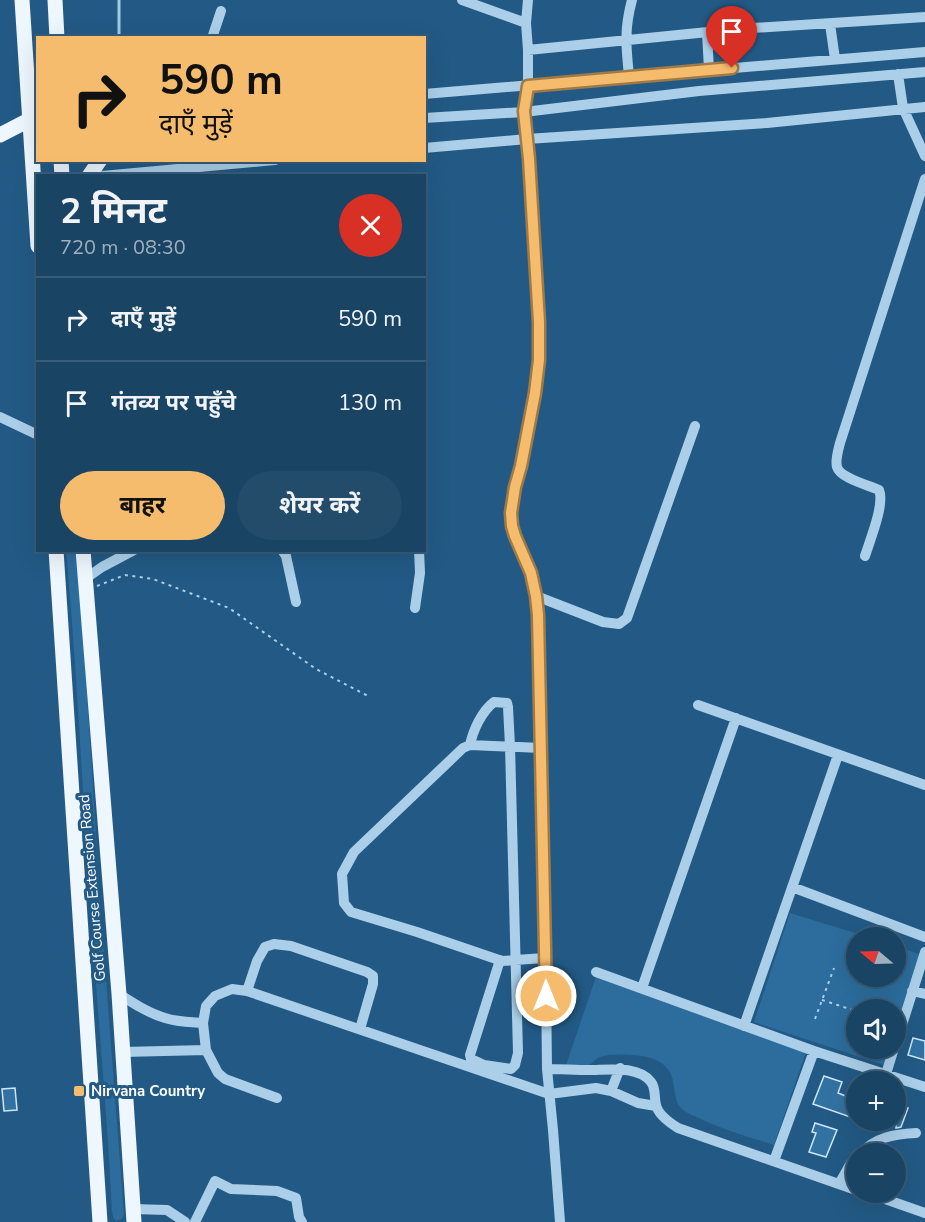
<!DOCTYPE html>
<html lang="hi">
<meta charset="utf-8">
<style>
body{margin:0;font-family:"Nunito Sans","Noto Sans Devanagari",sans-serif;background:#234b6a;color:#f1f3f6;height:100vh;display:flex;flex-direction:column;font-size:22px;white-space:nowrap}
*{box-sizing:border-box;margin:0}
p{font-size:20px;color:#9fb0bf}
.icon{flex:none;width:33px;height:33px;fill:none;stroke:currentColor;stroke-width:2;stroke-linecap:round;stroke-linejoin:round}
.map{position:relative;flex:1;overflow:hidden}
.drawer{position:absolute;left:36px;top:174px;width:390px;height:378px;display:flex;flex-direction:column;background:#1a4464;border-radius:0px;box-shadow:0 6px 24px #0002,0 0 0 2px #385c78}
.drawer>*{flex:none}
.banner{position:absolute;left:36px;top:36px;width:390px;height:126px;border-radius:0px;box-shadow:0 6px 24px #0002,0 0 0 2px #385c78;background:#f5bc6d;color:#111;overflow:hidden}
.needle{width:39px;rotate:289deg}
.controls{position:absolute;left:846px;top:927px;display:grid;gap:12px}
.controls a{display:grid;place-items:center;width:60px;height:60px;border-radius:50%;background:#1a4464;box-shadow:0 6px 24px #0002,0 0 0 2px #385c78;font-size:30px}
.pin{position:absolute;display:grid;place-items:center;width:51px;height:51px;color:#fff;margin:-62px -26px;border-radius:50% 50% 50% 0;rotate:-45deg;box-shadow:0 0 6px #0007}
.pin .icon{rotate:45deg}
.me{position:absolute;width:66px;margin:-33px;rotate:0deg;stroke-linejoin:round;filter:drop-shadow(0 0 4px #0008)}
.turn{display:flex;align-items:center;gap:21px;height:126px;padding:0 24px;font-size:27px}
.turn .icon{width:78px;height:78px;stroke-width:2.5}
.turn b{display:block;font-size:42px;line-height:51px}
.round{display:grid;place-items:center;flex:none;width:63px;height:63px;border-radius:32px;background:#234b6a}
.overview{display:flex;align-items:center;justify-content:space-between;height:102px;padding:0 24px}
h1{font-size:36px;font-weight:700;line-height:45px}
.button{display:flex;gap:12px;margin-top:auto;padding:12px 24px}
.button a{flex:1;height:69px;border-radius:36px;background:#f5bc6d;color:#111;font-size:24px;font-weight:700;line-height:69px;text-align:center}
.button a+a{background:#234b6a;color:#f1f3f6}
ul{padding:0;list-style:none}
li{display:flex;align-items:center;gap:18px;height:84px;padding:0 24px;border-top:2px solid #385c78}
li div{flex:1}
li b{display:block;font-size:22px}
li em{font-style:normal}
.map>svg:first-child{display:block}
.green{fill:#2c6d9d}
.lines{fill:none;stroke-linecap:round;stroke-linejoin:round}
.stream{stroke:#9fcbea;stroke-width:3}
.building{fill:#3272a2;stroke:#cfe6f7;stroke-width:1.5}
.path{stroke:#abcfe9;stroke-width:2;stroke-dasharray:3 4.5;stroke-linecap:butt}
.minor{stroke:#abcfe9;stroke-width:10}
.major{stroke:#eef6fe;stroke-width:15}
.route-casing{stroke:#9f7a47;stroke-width:15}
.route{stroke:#f5bc6d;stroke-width:10}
.poi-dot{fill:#f5bc6d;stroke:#225a85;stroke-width:2}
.labels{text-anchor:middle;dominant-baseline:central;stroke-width:6;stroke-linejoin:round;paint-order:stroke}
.street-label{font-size:15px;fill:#fff;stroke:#225a85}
.poi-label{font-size:15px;font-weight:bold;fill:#fff;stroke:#225a85;text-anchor:start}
</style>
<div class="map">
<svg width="925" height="1222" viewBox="0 0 925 1222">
<rect width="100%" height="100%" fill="#225a85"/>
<path class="green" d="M66 551H78L101 915 124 1215 122 1219 116 1221 113 1217 112 1211C107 1109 97 1006 90 904 82 786 77 668 66 551Z
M790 913 868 937 856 938V976H896V946L919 954 896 1028V1010H856V1048L889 1049 884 1065 754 1022Z
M596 977 807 1049 774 1145C749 1137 723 1130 699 1118 694 1116 687 1113 683 1110 667 1096 684 1069 651 1058 640 1054 610 1053 600 1057 595 1059 593 1063 589 1065 583 1068 572 1065 566 1065Z"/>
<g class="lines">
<path class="stream" d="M119 38V0"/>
</g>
<path class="building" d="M913 1038 925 1041V1060L908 1055Z
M824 1076 842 1082 838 1093 856 1100V1119L813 1104Z
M15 1088 17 1110 4 1111 2 1089Z
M896 1104 908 1108 901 1127 896 1128Z
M815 1123 837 1130 826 1157 809 1152 816 1133 812 1132Z"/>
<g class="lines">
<path class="path" d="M97 586 125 575 153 579 229 608 316 669 370 697
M822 1000 856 1011
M815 1019 834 968"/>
<path class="minor" d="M462 0 526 23
M528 0 526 23 528 50V86L524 112 529 159 539 322V360L535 393 515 487 511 513 512 526 515 536 531 573 536 596 538 615 546 983 547 1069 553 1130 560 1222
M830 24 835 59
M707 32 709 70
M212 38 221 11
M528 50 738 29 925 17
M898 74 903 108 925 156
M629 76C626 46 624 30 632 0
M424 94 925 52
M424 118 524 112 699 91 925 72
M424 148 527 139 767 123 925 107
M102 176 275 160
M0 417 38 435
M282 550 286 556 296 602
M865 556C870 540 885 504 879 490 868 485 840 478 837 467 835 460 838 451 840 443L925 179
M85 579 102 567 134 550
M536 596 603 622 619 624 627 618 695 426
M415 608 420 573 419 550
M698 705 925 785
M470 745C473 730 482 711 494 702L507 703 508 707 510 746 518 1053 515 1065 511 1069 484 1065 471 1059 470 1055 500 960
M541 748 470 745 463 748 354 852 342 874 344 903 351 912 417 932 502 961 545 958
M792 887 925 937
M596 972 814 1051 925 1087
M642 988 736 718
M247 991 257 961 265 947 274 944 291 946 367 972 373 976V984L360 1029
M912 991 925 994
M119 994C133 1003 148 1013 165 1018 177 1022 190 1022 203 1023
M744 1026 838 755
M896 1044 925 952
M123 1052 206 1050
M547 1069C561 1069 575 1070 589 1070 607 1070 638 1065 651 1082 656 1088 654 1097 656 1105 658 1114 670 1123 678 1128L856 1190
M886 1074 894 1048
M611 1091 620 1068
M277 1098 225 1079 218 1073 206 1050 203 1023 206 1006 215 996 232 989 247 991 549 1094 596 1088 611 1091 638 1103 656 1106
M860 1154C876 1137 894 1134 916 1133
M774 1161 814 1051
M839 1184 851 1163 856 1157
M865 1192 925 1213
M133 1209 167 1210 185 1222
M195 1222 215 1181 231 1189 277 1191 296 1198 299 1217 302 1222"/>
<path class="major" d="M22 0 38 246
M55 0 57 38
M0 135 29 120
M61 160 62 176
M89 176 100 160
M56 550 100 1222
M83 550 119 994 134 1222"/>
</g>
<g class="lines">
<defs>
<path id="route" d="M546 996 538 615 536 596 531 573 515 536 512 526 511 513 515 487 521 466 535 393 539 360V322L529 159 524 111 528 86 732 68"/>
</defs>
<use href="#route" class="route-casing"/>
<use href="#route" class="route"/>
</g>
<rect class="poi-dot" x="73" y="1085" width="12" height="12" rx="3"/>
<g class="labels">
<g class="street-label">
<text transform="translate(92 888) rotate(-95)">Golf Course Extension Road</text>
</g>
<g class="poi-label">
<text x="91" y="1091">Nirvana Country</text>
</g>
</g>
</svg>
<div class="controls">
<a><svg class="needle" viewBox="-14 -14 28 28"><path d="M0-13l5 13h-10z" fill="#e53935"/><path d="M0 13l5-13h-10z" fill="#9fb0bf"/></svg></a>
<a><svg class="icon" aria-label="sound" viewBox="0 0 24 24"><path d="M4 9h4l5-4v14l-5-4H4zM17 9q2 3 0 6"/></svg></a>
<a>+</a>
<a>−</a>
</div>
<div class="pin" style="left:732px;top:68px;background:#d93025"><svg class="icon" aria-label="arrive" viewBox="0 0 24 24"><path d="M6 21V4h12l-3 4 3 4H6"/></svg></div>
<svg class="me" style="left:546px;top:996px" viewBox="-20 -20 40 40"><circle r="17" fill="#f5bc6d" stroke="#fff" stroke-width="3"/><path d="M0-11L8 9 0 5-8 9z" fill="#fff"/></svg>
<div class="banner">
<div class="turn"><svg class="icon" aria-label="right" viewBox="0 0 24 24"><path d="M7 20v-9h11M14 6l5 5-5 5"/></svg><div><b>590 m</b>दाएँ मुड़ें</div></div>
</div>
<section class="drawer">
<div class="overview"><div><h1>2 मिनट</h1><p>720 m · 08:30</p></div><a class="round" style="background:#d93025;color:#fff"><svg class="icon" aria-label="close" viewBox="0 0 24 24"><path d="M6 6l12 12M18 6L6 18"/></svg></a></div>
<ul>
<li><svg class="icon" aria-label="right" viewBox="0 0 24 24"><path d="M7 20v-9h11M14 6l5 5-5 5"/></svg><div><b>दाएँ मुड़ें</b></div><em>590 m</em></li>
<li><svg class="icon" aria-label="arrive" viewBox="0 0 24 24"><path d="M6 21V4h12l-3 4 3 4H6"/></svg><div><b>गंतव्य पर पहुँचे</b></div><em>130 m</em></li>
</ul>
<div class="button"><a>बाहर</a><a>शेयर करें</a></div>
</section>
</div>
